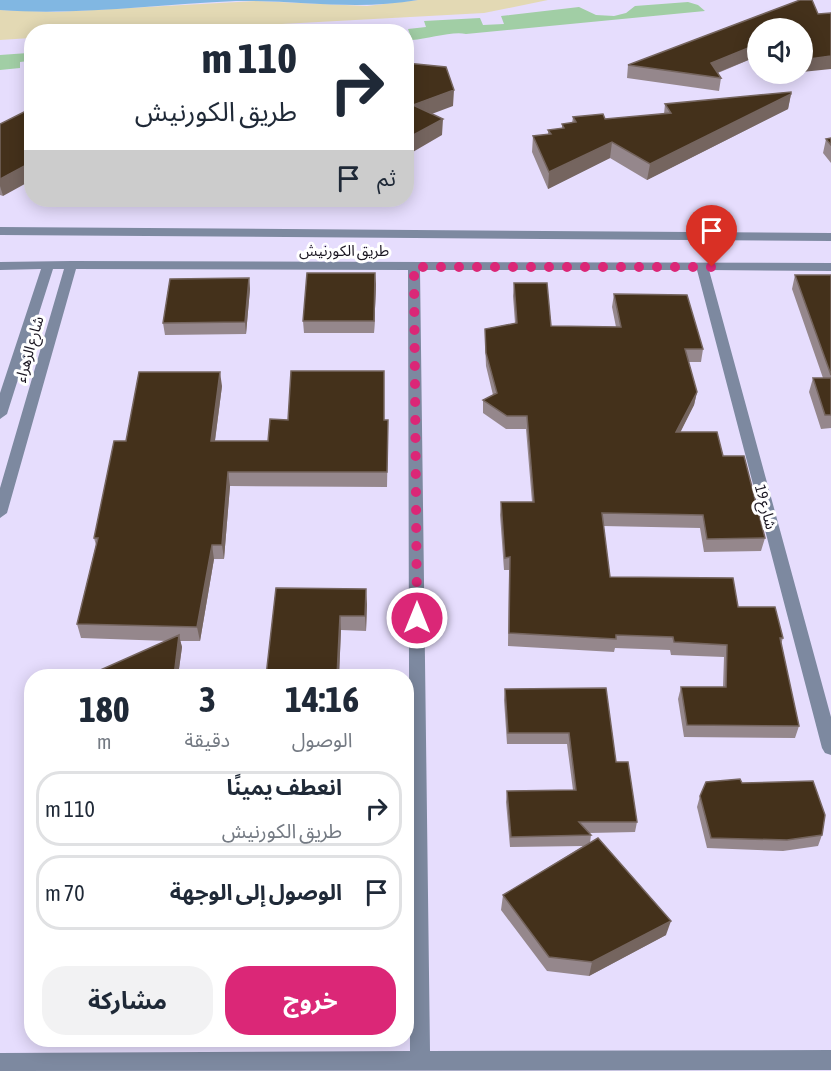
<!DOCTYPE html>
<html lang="ar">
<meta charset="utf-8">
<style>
body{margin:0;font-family:"Asap Condensed","Noto Sans Arabic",sans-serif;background:#f2f2f3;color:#1f2937;direction:rtl;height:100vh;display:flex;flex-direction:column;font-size:22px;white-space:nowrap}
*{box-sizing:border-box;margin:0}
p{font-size:20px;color:#747a83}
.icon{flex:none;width:33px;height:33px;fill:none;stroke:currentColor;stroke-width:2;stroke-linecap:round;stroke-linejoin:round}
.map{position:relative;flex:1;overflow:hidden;direction:ltr}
.side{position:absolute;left:24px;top:669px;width:390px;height:378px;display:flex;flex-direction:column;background:#fff;border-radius:24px;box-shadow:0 3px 15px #0003;direction:rtl}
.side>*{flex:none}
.guide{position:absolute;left:24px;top:24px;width:390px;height:183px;border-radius:24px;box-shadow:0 3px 15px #0003;direction:rtl;background:#fff;color:#1f2937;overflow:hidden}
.fabs{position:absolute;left:747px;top:18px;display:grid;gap:12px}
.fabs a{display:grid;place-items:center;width:66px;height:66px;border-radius:50%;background:#fff;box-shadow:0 3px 15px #0003;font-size:30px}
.pin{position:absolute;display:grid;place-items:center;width:51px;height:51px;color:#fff;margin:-62px -26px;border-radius:50% 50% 50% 0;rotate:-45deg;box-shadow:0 0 6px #0007}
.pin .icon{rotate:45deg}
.me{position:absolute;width:66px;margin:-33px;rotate:0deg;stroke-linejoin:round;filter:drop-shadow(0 0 4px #0008)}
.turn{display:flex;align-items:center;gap:21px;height:126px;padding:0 18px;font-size:27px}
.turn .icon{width:78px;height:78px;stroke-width:2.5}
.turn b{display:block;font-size:42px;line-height:51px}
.then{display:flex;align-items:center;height:57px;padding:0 18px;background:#0003;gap:12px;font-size:22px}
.eta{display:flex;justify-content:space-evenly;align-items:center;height:102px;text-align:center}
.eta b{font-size:36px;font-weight:700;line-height:42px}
.action{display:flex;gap:12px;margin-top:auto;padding:12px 18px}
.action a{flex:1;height:69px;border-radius:24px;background:#db2777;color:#fff;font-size:24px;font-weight:700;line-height:69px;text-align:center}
.action a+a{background:#f2f2f3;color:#1f2937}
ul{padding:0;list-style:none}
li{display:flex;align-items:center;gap:18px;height:75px;margin:0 12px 9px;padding:0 6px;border:3px solid #e0e1e3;border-radius:24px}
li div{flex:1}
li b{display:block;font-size:22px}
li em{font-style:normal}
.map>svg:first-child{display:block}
.green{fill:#a1cea5}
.sand{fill:#e3d9b4}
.water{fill:#81b7e2}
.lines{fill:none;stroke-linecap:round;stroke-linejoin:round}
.minor{fill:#7d89a0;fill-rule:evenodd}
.wall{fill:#95878c}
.shaded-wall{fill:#75655f}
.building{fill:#44311b;stroke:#75655f;stroke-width:1.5}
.route{stroke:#db2777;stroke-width:10;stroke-dasharray:0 18}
.labels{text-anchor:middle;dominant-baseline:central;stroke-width:6;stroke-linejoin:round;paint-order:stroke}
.street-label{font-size:15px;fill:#191520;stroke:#fff}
</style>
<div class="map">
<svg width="831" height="1071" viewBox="0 0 831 1071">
<rect width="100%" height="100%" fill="#e6ddfd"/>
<path class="green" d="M688 2 698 5 705 11 466 34C452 31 428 39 412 40L408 29 426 27 424 21 480 18 483 25 504 24 501 16 579 7 596 15 614 16 626 13 635 6Z
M28 53 29 61 20 62V68L0 70V55Z"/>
<path class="sand" d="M418 0H548L484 13 151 31 32 32 31 38 0 40V10L56 12 256 1 367 6Z"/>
<path class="water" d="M0 0H418C357 11 297 0 236 1 157 4 79 16 0 10Z"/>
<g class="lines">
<path class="minor" d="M0 227 831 233V241L0 235Z
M71 261 831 263V271L709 270 831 717V755L825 753 822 748 697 270H420L430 1051 831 1050V1070L0 1071V1053L410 1051 408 270 76 269 7 513 0 518V488L64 269H53L7 414 0 419V393L41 269 0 270V262Z"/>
</g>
<path class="wall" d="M800 0 758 28V56L718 73 721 78 719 91 627 78 628 65Z
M32 81V102L26 82Z
M791 94 788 109 647 180 610 158 548 189 532 152 533 136 548 134V130L562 129V124L572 123 573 117 605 119 664 114 665 104Z
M0 124 3 196 0 195Z
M831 138V163L823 153 826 139Z
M795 275H831V428L821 429 809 392 813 378H823L792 289Z
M249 278 250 289 246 334 165 335 163 323Z
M514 283 551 326 616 327 612 307 614 294 703 349 701 362H688L697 392 694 405 680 432 723 456 765 538 761 551 704 552 700 528 603 526 610 577 738 607 783 638 781 644 799 726 795 738 684 737 678 699 681 687H723L724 657 671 655 670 650 615 648 614 652 508 646 509 570H504L500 515 501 502H532L526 429H506L483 413V400L493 395 486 366 485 342V329L515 323 513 296Z
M376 284 374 333H304L303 321Z
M222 386 215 441H268L384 420 388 434 387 487 230 486 224 559H214L200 641H180L182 647 178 676H87L168 641 81 638 77 624 96 545 94 538 126 441Z
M276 588 367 604 366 631 341 630 339 676H266Z
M505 689 616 762 637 822 635 832 589 833 591 835 590 843 666 935 589 976 547 971 501 910 503 895 583 846 510 847 506 802 507 791 573 790 567 744H507L504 700Z
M742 783 822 835 818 846 783 851 707 848 697 807 700 796Z
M32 910V956L26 943Z"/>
<path class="shaded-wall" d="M758 44V56L709 76 711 63Z
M831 56V69L802 72V60Z
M454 90 453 106 413 121V105Z
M791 94 788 109 647 180 650 164Z
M443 119 442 135 406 156V139Z
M612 142 610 158 548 189 549 172Z
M32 162V180L3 196 0 186V179Z
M201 200H232L201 205Z
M375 273 376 284 374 333V321Z
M249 278 250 289 246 334 245 322Z
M220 372 222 386 213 455 211 441Z
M697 392 694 405 674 445 676 432Z
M228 472 230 486 224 559 222 545Z
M212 545 214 559 200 641 197 627Z
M366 589 367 604 366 631 365 616Z
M340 616 341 630 339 676H337Z
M179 635 182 647 178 676H174Z
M671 921 666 935 589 976 592 962Z"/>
<path class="building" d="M800 0H812L818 14 831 13V56L802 60V28H758V44L711 63 721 78 628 65Z
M406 63 446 67 454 90 413 105 443 119 406 139Z
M32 81V94L26 82Z
M791 92V94L650 164 612 142 549 172 533 136 551 134 548 130 564 128 562 124 576 122 573 117 603 114 605 119 671 113 665 104Z
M32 108V162L0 179V124Z
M831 138V145L826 139Z
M307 273H375L374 321H303Z
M795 275H831V375Z
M249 278 245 322 163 323 170 279Z
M514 283H547L551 326 621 327 614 294 687 295 703 349H685L697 392 676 432H717L723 456H744L765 538 707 539 703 515 602 513 610 577 733 578 738 607H775L783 638H780L799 726 687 725 681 687H726L727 645 674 642 673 637 616 635V639L509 633 510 557 505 558 501 502H534L527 416H507L483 400 497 393 486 353 485 329 517 323Z
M291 371H384V420H388L387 472H228L222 545H212L197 627 77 624 98 538H94L114 441H126L139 372H220L211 441H268L270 419 288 420Z
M813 378H831V415H825Z
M276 588 366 589 365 616H340L337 676 377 675V676H266Z
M179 635 174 676H87Z
M606 688 616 762H628L637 822H579L591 835 511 837 507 791 576 790 569 733H508L505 689Z
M740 779 742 783 813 781 825 815 822 835 787 840 711 838 700 796 706 782Z
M598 838 671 921 592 962 549 957 503 895Z
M32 910V943H26Z"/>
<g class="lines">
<path class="route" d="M417 618 414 267H712"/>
</g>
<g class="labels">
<g class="street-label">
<text x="344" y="250">طريق الكورنيش</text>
<text transform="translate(29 349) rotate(-74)">شارع الزهراء</text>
<text transform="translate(766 507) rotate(75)">شارع 19</text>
</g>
</g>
</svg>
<div class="fabs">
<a><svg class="icon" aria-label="sound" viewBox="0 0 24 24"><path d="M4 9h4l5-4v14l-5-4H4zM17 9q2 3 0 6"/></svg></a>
</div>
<div class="pin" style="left:712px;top:267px;background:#d93025"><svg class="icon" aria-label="arrive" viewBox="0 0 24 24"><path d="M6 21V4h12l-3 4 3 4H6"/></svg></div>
<svg class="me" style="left:417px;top:618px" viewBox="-20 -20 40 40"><circle r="17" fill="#db2777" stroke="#fff" stroke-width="3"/><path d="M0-11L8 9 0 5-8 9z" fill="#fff"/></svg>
<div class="guide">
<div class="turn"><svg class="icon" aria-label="right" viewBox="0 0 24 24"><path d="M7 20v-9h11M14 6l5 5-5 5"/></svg><div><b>110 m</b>طريق الكورنيش</div></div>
<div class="then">ثم<svg class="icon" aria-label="arrive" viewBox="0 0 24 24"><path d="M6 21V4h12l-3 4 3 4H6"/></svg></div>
</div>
<section class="side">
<div class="eta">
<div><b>14:16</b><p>الوصول</p></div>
<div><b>3</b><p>دقيقة</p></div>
<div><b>180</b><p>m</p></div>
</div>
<ul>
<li><svg class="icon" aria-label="right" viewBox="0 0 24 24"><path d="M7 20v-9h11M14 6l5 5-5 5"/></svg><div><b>انعطف يمينًا</b><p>طريق الكورنيش</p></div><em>110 m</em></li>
<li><svg class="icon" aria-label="arrive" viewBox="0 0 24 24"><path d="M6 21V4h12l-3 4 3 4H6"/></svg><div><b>الوصول إلى الوجهة</b></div><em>70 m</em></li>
</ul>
<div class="action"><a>خروج</a><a>مشاركة</a></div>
</section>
</div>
